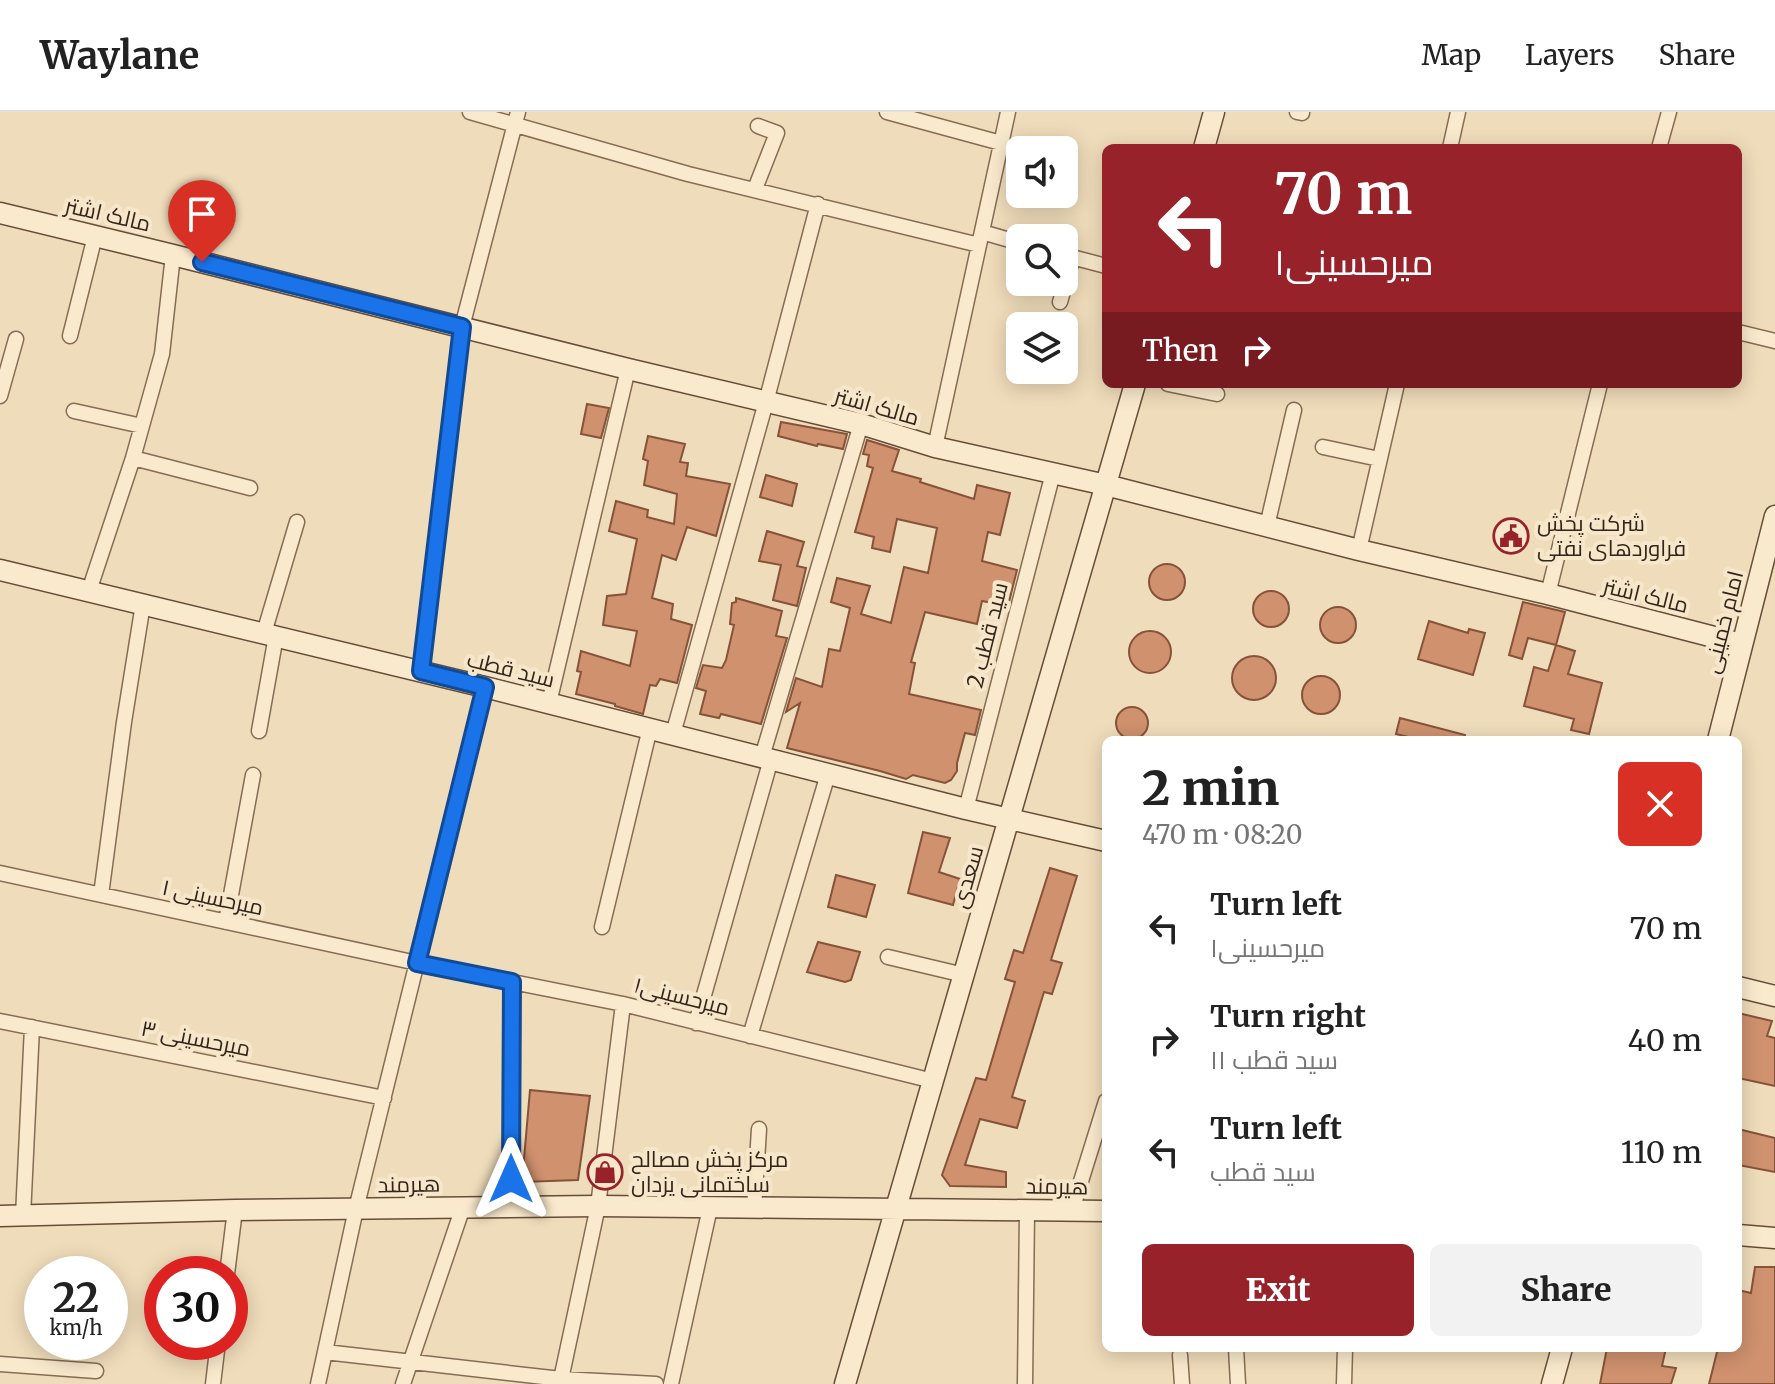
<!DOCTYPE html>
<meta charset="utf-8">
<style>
body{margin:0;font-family:Merriweather,Cairo,serif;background:#f2f2f2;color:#222;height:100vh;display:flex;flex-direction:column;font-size:30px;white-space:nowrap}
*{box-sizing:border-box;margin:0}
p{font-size:26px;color:#767676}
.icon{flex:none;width:44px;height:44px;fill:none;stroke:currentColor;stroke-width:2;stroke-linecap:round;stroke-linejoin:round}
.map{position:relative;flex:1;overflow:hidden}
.details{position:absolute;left:1102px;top:624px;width:640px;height:616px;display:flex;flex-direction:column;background:#fff;border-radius:12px;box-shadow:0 4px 20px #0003}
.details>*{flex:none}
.hud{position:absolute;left:1102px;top:32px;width:640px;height:244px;border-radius:12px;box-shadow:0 4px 20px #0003;background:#97222a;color:#fff;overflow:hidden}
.fabs{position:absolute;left:1006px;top:24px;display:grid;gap:16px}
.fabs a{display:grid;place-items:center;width:72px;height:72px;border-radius:12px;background:#fff;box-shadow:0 4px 20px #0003;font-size:40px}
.speed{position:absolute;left:24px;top:1144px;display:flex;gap:16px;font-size:40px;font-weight:700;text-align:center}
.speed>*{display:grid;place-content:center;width:104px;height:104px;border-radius:50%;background:#fff;box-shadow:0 4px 20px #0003;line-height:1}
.speed small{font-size:20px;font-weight:400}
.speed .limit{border:12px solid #d22;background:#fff;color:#111}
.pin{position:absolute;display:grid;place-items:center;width:68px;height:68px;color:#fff;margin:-82px -34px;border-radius:50% 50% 50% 0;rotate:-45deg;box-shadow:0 0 8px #0007}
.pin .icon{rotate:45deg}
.me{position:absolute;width:88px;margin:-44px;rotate:0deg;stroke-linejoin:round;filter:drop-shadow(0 0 6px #0008)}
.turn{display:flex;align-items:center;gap:28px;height:168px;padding:0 40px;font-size:36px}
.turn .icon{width:104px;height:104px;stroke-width:2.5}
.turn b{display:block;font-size:56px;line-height:68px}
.then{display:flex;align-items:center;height:76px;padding:0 40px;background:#0003;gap:16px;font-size:30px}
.round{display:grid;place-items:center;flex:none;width:84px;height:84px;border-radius:12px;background:#f2f2f2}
.summary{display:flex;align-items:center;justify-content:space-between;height:136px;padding:0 40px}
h1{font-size:48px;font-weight:800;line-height:60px}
.button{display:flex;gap:16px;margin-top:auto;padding:16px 40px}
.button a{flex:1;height:92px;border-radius:12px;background:#97222a;color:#fff;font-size:32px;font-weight:800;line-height:92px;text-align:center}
.button a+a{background:#f2f2f2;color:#222}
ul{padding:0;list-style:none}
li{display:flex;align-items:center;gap:24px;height:112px;padding:0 40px}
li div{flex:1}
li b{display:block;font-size:30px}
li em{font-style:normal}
header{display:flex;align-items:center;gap:48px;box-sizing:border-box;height:112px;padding:0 40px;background:#fff;border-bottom:2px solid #e0e0e0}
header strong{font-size:38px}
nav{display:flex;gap:44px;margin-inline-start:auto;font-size:28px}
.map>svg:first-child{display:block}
.building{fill:#cf916e;stroke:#865339;stroke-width:2}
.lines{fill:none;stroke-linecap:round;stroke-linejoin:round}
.street-casing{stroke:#866c54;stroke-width:17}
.secondary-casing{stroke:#674d38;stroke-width:23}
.street{stroke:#faeacd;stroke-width:14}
.secondary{stroke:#faeacd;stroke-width:20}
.route-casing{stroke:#114b97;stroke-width:20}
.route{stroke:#1a73e8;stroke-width:14}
.labels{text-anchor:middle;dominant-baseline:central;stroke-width:8;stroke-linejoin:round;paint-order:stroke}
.street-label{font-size:22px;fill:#34251a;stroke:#f6e7ca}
.poi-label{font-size:22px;fill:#34251a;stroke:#f6e7ca;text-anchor:start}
</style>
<header>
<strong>Waylane</strong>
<nav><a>Map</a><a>Layers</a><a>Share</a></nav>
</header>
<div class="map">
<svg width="1775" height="1272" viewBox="0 0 1775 1272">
<rect width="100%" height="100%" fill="#efdcba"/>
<path class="building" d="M587 292 609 296 601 326 581 322Z
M781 310 847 322 843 337 818 332 817 334 778 324Z
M648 324 685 332 680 350 688 351 686 364 730 372 716 424 687 415 676 448 662 443 652 486 673 492 671 507 692 513 677 571 660 567 656 574 650 573 643 602 615 594V592L576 582 581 560 577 559 581 539 630 554 637 519 603 513 607 484 626 482 637 427 609 419 616 389 648 398 647 405 674 412 677 382 644 373 648 349 643 347Z
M867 328 899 338 892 359 921 367 920 370 974 387 977 373 1010 381 1000 423 988 420 982 449 1017 458 1008 494 982 489 977 512 925 500 911 550 915 551 909 582 981 598 975 623 965 621 957 651V659L951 668 945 671 913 663 906 667 880 659 787 636 800 591 786 600 796 566 822 575 829 537 840 539 850 496 831 490 837 466 870 474 861 502 891 511 904 455 928 461 937 416 897 407 890 440 872 436 874 425 855 420 873 356 867 354 869 343 863 342Z
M766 363 797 372 792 394 760 385Z
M767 419 804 430 797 454 806 456 797 494 773 488 781 453 759 449Z
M1149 470a18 18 0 1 1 36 0a18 18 0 1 1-36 0Z
M1253 497a18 18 0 1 1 36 0a18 18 0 1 1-36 0Z
M736 486 782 499 776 524 787 526 761 612 721 602 719 606 700 602 706 579 696 576 703 553 722 556 726 548 734 513 730 512 732 491 736 490Z
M1523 490 1565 500 1556 533 1528 526 1522 547 1509 543Z
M1320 513a18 18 0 1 1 36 0a18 18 0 1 1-36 0Z
M1429 509 1468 521 1469 517 1485 521 1473 563 1418 547Z
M1129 540a21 21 0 1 1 42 0a21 21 0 1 1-42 0Z
M1556 533 1575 539 1568 562 1602 571 1589 622 1571 618 1574 607 1524 594 1534 555 1548 559Z
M1232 566a22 22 0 1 1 44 0a22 22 0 1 1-44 0Z
M1302 583a19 19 0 1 1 38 0a19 19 0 1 1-38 0Z
M1116 611a16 16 0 1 1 32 0a16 16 0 1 1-32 0Z
M1400 606 1465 623V628H1421L1396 622Z
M923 720 950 726 939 760 960 767 953 793 908 781Z
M1050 756 1077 764 1051 848 1062 851 1052 882 1044 880 1012 985 1025 989 1017 1016 980 1007 965 1053 1006 1060V1075L950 1074 942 1063 976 966 986 968 1015 870 1005 867 1014 838 1023 841Z
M836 763 875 773 866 805 828 795Z
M818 830 860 840 851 868 845 870 807 860Z
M1738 901 1772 909 1767 924 1775 926V974L1738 966Z
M530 978 590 984 578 1068 522 1070Z
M1738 1017 1775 1026V1060L1738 1053Z
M1755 1155H1775V1272H1709L1718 1236H1738V1178L1751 1181Z
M1607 1236H1666L1662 1254 1676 1256 1671 1272H1600Z"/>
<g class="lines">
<defs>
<path id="street" d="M470 0 688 62 979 133
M887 0 1001 31
M1297 0 1302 1
M1450 36 1458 0
M1659 36 1669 0
M755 77 777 21 758 14
M982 120 1020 131
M1064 143 1106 154
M1060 190 1073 145
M1738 220 1775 229
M70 224 95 124
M1168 272 1217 282
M0 284 16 227
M74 299 142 314
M935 335 1008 0
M1323 335 1379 347
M133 346 250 376
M1267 414 1294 298
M1359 438 1397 272
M89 479 133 346 162 242 173 143
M1548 482 1600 272
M264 521 297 410
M421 559 462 215 518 0
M549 591 628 257
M259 619 276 524
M673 622 766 290 818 92
M762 645 861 312
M966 697 1053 361
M0 761 417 851 623 892 933 969
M101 783 124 610 143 492
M226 810 253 663
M602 815 650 616
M888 845 964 863
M0 909 384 986
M696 911 771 647
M750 924 828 662
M511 1095 512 870
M754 1097 759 1017
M1072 1098 1106 989
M23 1104 32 915
M227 1162 235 1098
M1236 1236 1238 1272
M325 1240 561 1267 656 1272
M1180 1243 1182 1272
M0 1252 96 1259
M213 1272 218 1230
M318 1272 356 1097 485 575
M403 1272 463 1095
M560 1272 598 1094 623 892
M671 1272 710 1096
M1025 1272 1027 1098
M1344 1272 1345 1236"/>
<path id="secondary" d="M1204 36 1214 0
M0 101 173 143 628 257 861 312 935 335 1106 373 1359 438 1548 482 1741 532
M0 458 485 575 966 697 1106 729
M1718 628 1775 404
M1738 875 1775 884
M0 1104 235 1098 598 1094 1106 1099
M1738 1123 1775 1126
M845 1272 1135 272
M1552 1272 1562 1236"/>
</defs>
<use href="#street" class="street-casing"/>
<use href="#secondary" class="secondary-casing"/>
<use href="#street" class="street"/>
<use href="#secondary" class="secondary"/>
</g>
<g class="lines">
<defs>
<path id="route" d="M202 150 462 215 421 559 485 575 417 851 512 870 511 1067"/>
</defs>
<use href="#route" class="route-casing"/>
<use href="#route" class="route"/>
</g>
<defs>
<symbol id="civic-ring" viewBox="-11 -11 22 22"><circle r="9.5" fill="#f6e7ca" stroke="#97222a" stroke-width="1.5"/><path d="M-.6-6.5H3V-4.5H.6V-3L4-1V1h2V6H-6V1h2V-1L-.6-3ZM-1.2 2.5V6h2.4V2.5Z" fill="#97222a"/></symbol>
<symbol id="shop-ring" viewBox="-11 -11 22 22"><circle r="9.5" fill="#f6e7ca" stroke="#97222a" stroke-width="1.5"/><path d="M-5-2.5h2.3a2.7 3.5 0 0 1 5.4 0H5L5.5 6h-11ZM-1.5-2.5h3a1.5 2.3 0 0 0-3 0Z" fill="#97222a"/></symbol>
</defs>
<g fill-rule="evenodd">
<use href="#civic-ring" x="1491" y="404" width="40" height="40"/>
<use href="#shop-ring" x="585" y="1040" width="40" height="40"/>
</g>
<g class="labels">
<g class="street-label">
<text transform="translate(108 102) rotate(13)">مالک اشتر</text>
<text transform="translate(877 294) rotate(16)">مالک اشتر</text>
<text transform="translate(1646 483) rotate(14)">مالک اشتر</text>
<text transform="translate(1723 510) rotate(-76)">امام خمینی</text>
<text transform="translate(987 523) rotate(-76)">سید قطب 2</text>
<text transform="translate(511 557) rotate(14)">سید قطب</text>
<text transform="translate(967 765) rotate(-74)">سعدی</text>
<text transform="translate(213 785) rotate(12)">میرحسینی ۱</text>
<text transform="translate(682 884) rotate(14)">میرحسینی۱</text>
<text transform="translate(196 926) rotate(11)">میرحسینی ۳</text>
<text transform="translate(409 1072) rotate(-1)">هیرمند</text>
<text transform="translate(1057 1074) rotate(1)">هیرمند</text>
</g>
<g class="poi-label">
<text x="1537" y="411">شرکت پخش<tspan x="1537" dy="25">فراوردهای نفتی</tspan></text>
<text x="631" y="1047">مرکز پخش مصالح<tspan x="631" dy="25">ساختمانی یزدان</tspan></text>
</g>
</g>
</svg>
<div class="fabs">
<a><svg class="icon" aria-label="sound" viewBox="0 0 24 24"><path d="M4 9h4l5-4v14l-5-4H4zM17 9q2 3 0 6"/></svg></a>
<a><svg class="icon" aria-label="search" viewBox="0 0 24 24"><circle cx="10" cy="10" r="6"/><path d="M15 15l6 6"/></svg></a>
<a><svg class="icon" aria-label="layers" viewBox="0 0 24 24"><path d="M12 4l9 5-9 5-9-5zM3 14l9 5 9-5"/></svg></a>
</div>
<div class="speed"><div>22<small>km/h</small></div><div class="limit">30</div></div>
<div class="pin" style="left:202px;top:150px;background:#d93025"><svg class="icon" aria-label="arrive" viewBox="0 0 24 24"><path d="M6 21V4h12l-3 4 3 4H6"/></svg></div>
<svg class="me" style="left:511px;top:1067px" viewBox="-20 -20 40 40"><path d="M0-17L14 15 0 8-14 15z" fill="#1a73e8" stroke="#fff" stroke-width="4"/></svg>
<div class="hud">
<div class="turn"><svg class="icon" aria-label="left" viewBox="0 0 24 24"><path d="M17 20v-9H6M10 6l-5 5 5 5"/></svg><div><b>70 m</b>میرحسینی۱</div></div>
<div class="then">Then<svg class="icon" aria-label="right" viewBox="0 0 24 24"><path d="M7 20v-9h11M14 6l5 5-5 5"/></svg></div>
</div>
<section class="details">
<div class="summary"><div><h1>2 min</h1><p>470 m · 08:20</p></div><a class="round" style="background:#d93025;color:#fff"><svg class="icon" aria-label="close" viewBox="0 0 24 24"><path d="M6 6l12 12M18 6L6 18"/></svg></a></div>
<ul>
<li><svg class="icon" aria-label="left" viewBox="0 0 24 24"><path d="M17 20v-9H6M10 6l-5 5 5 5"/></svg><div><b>Turn left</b><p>میرحسینی۱</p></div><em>70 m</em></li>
<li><svg class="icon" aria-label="right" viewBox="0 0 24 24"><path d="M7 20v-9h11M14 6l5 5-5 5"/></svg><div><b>Turn right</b><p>سید قطب ۱۱</p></div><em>40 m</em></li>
<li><svg class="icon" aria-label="left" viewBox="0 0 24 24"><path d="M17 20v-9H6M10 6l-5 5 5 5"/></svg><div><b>Turn left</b><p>سید قطب</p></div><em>110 m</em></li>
</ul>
<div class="button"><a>Exit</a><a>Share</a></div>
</section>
</div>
